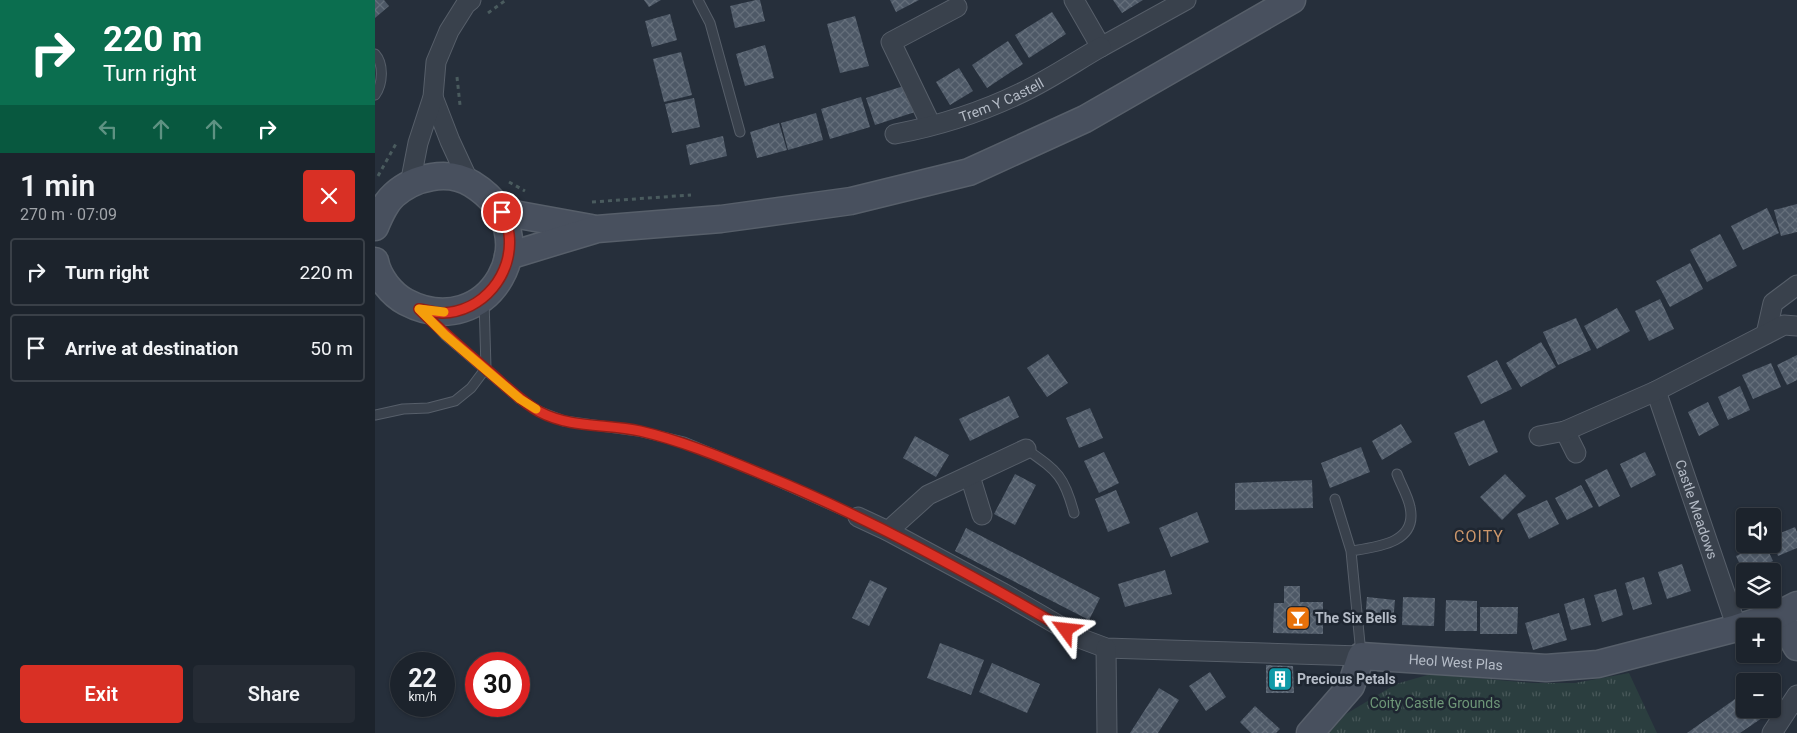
<!DOCTYPE html>
<meta charset="utf-8">
<style>
body{margin:0;font-family:Roboto,sans-serif;background:#252b34;color:#f1f3f6;height:100vh;display:flex;flex-direction:column;font-size:19px;white-space:nowrap}
*{box-sizing:border-box;margin:0}
p{font-size:16px;color:#a0a4a9}
.icon{flex:none;width:28px;height:28px;fill:none;stroke:currentColor;stroke-width:2;stroke-linecap:round;stroke-linejoin:round}
.map{position:relative;flex:1;overflow:hidden}
.panel{display:flex;flex-direction:column;background:#1c232c;width:375px}
.panel>*{flex:none}
.banner{background:#0b6e4f;color:#fff;overflow:hidden}
.tools{position:absolute;left:1361px;top:508px;display:grid;gap:10px}
.tools a{display:grid;place-items:center;width:45px;height:45px;border-radius:5px;background:#1c232c;box-shadow:0 1px 4px #0004,0 0 0 1px #3a4048;font-size:25px}
.speed{position:absolute;left:15px;top:652px;display:flex;gap:10px;font-size:25px;font-weight:700;text-align:center}
.speed>*{display:grid;place-content:center;width:65px;height:65px;border-radius:50%;background:#1c232c;box-shadow:0 1px 4px #0004,0 0 0 1px #3a4048;line-height:1}
.speed small{font-size:12px;font-weight:400}
.speed .limit{border:8px solid #d22;background:#fff;color:#111}
.pin{position:absolute;display:grid;place-items:center;width:42px;height:42px;color:#fff;margin:-21px;border:2px solid #fff;border-radius:50%;box-shadow:0 1px 5px #0007}
.me{position:absolute;width:55px;margin:-28px;rotate:300deg;stroke-linejoin:round;filter:drop-shadow(0 0 4px #0008)}
.turn{display:flex;align-items:center;gap:18px;height:105px;padding:0 20px;font-size:22px}
.turn .icon{width:65px;height:65px;stroke-width:2.5}
.turn b{display:block;font-size:35px;line-height:42px}
.lanes{display:flex;align-items:center;height:48px;padding:0 20px;background:#0003;justify-content:center;gap:25px;direction:ltr}
.lanes .off{opacity:.35}
.round{display:grid;place-items:center;flex:none;width:52px;height:52px;border-radius:5px;background:#252b34}
.summary{display:flex;align-items:center;justify-content:space-between;height:85px;padding:0 20px}
h1{font-size:30px;font-weight:600;line-height:38px}
.button{display:flex;gap:10px;margin-top:auto;padding:10px 20px}
.button a{flex:1;height:58px;border-radius:5px;background:#d93025;color:#fff;font-size:20px;font-weight:600;line-height:58px;text-align:center}
.button a+a{background:#252b34;color:#f1f3f6}
ul{padding:0;list-style:none}
li{display:flex;align-items:center;gap:15px;height:68px;margin:0 10px 8px;padding:0 10px;border:2px solid #3a4048;border-radius:5px}
li div{flex:1}
li b{display:block;font-size:19px}
li em{font-style:normal}
main{display:flex;flex:1;min-height:0}
.map>svg:first-child{display:block}
.park{fill:url(#park-tufts)}
.building{fill:url(#building-cross-hatch)}
.lines{fill:none;stroke-linecap:round;stroke-linejoin:round}
.lane-casing{stroke:#575f6a;stroke-width:11}
.street-casing{stroke:#575f6a;stroke-width:21}
.secondary-casing{stroke:#575f6a;stroke-width:29}
.path{stroke:#4a5b5e;stroke-width:3;stroke-dasharray:4 4;stroke-linecap:butt}
.lane{stroke:#39414c;stroke-width:9}
.street{stroke:#39414c;stroke-width:19}
.secondary{stroke:#48505e;stroke-width:26}
.route-casing{stroke:#8d1f18;stroke-width:12}
.route{stroke:#d93025;stroke-width:9}
.slow{stroke:#f59e0b;stroke-width:9}
.labels{text-anchor:middle;dominant-baseline:central;stroke-width:5;stroke-linejoin:round;paint-order:stroke}
.street-label{font-size:14px;fill:#b5bcc7;stroke:#1e2631}
.poi-label{font-size:14px;font-weight:bold;fill:#b5bcc7;stroke:#1e2631;text-anchor:start}
.park-label{font-size:14px;fill:#6e9678;stroke:#1e2631}
.quarter-label{font-size:16px;letter-spacing:1px;fill:#cc976b;stroke:#1e2631}
</style>
<main>
<section class="panel">
<div class="banner">
<div class="turn"><svg class="icon" aria-label="right" viewBox="0 0 24 24"><path d="M7 20v-9h11M14 6l5 5-5 5"/></svg><div><b>220 m</b>Turn right</div></div>
<div class="lanes"><svg class="icon off" aria-label="left" viewBox="0 0 24 24"><path d="M17 20v-9H6M10 6l-5 5 5 5"/></svg><svg class="icon off" aria-label="ahead" viewBox="0 0 24 24"><path d="M12 20V5M6 11l6-6 6 6"/></svg><svg class="icon off" aria-label="ahead" viewBox="0 0 24 24"><path d="M12 20V5M6 11l6-6 6 6"/></svg><svg class="icon" aria-label="right" viewBox="0 0 24 24"><path d="M7 20v-9h11M14 6l5 5-5 5"/></svg></div>
</div>
<div class="summary"><div><h1>1 min</h1><p>270 m · 07:09</p></div><a class="round" style="background:#d93025;color:#fff"><svg class="icon" aria-label="close" viewBox="0 0 24 24"><path d="M6 6l12 12M18 6L6 18"/></svg></a></div>
<ul>
<li><svg class="icon" aria-label="right" viewBox="0 0 24 24"><path d="M7 20v-9h11M14 6l5 5-5 5"/></svg><div><b>Turn right</b></div><em>220 m</em></li>
<li><svg class="icon" aria-label="arrive" viewBox="0 0 24 24"><path d="M6 21V4h12l-3 4 3 4H6"/></svg><div><b>Arrive at destination</b></div><em>50 m</em></li>
</ul>
<div class="button"><a>Exit</a><a>Share</a></div>
</section>
<div class="map">
<svg width="1422" height="733" viewBox="0 0 1422 733">
<defs>
<pattern id="park-tufts" width="24" height="20" patternUnits="userSpaceOnUse" patternTransform="scale(1.25)"><rect width="24" height="20" fill="#2b3e3f"/><path d="M3 7l-1-3M5 7V3M7 7l1-3M15 17l-1-3M17 17v-4M19 17l1-3" fill="none" stroke="#485859"/></pattern>
<pattern id="building-cross-hatch" width="8" height="8" patternUnits="userSpaceOnUse" patternTransform="scale(1.25)"><rect width="8" height="8" fill="#4e5967"/><path d="M0 0l8 8M0 8l8-8" fill="none" stroke="#656f7b"/></pattern>
</defs>
<rect width="100%" height="100%" fill="#262f3b"/>
<path class="park" d="M1254 673 1282 733H954L971 714 1021 684 1056 674 1158 683H1200Z"/>
<path class="building" d="M0 0H9L14 6 0 18Z
M269 0H286L274 7Z
M381 0H385L390 21 360 28 355 6Z
M515 0H544L521 12Z
M738 0H768L747 13Z
M677 12 691 34 654 58 640 35Z
M295 14 302 40 277 47 270 21Z
M480 16 494 66 465 73 452 24Z
M633 41 648 64 612 88 597 65Z
M390 45 399 78 370 86 361 54Z
M306 52 317 95 289 102 278 59Z
M584 68 598 91 575 105 561 82Z
M532 85 540 112 500 125 491 98Z
M486 97 495 127 455 139 446 109Z
M319 98 325 127 297 133 290 104Z
M441 113 448 140 413 150 406 123Z
M404 123 412 150 382 158 375 132Z
M348 136 352 156 315 165 311 145Z
M1422 204V232L1406 236 1399 210Z
M1392 208 1404 233 1368 250 1356 226Z
M1345 234 1362 266 1332 282 1315 250Z
M1315 263 1328 289 1295 307 1281 281Z
M1285 299 1299 329 1274 341 1260 311Z
M1242 308 1255 331 1222 349 1209 326Z
M1201 318 1216 350 1183 365 1168 332Z
M1166 342 1181 367 1146 387 1131 363Z
M673 354 693 383 672 397 652 368Z
M1422 355V380L1412 385 1402 365Z
M1122 360 1137 389 1106 404 1092 376Z
M1396 363 1406 387 1378 399 1367 375Z
M1365 386 1375 410 1353 420 1343 397Z
M634 396 644 417 595 441 584 419Z
M1333 402 1344 425 1324 436 1313 412Z
M715 408 728 438 704 448 691 418Z
M1109 420 1123 452 1094 466 1079 433Z
M1026 424 1037 442 1007 460 997 441Z
M540 436 574 455 561 477 528 458Z
M986 447 995 472 955 488 946 463Z
M729 452 744 483 724 493 709 461Z
M1270 452 1281 475 1256 488 1245 464Z
M1232 469 1245 496 1224 507 1210 480Z
M640 474 661 485 640 525 619 514Z
M1130 474 1151 496 1127 520 1105 497Z
M937 480 938 508 860 510V483Z
M1206 485 1218 507 1192 520 1180 498Z
M741 490 755 523 733 532 720 499Z
M1172 500 1184 524 1154 539 1142 514Z
M822 512 834 542 796 557 784 528Z
M1420 527 1422 532V548L1403 556 1398 542V536Z
M591 528 725 598 714 620 580 551Z
M1387 544H1390L1398 561 1376 571H1370V575L1361 556Z
M1307 564 1316 591 1292 599 1283 572Z
M790 570 797 594 750 607 743 584Z
M1269 577 1277 604 1258 610 1250 583Z
M495 580 512 588 494 626 477 618Z
M909 586H925V602H948V634L898 633 899 603H909Z
M1241 589 1248 615 1227 622 1219 595Z
M992 597 1020 600 1018 623 990 620Z
M1028 597 1060 598 1059 626 1027 625Z
M1209 598 1216 625 1196 630 1189 604Z
M1071 600 1102 601V631H1070Z
M1105 607H1143L1142 634H1105Z
M1184 613 1192 640 1158 650 1150 623Z
M565 643 609 660 596 695 552 678Z
M617 663 665 684 652 713 604 692Z
M891 665 918 666 919 693H891Z
M835 672 851 697 831 711 814 686Z
M784 688 804 700 783 733H755Z
M1370 692V709H1385L1390 716 1365 733H1312Z
M880 706 905 729 901 733H876L865 722Z"/>
<g class="lines">
<defs>
<path id="lane" d="M323 0 335 23 365 132
M0 54C9 64 8 84 0 95
M109 300 111 368
M52 316 70 335 145 399 165 412 189 421 263 431 309 442 391 476 483 517
M0 415 28 409 53 408 80 401 96 388 111 368
M651 449C682 471 689 475 699 513
M960 499 976 551 986 654
M976 551C1002 547 1043 543 1035 507 1033 496 1026 485 1022 474"/>
<g id="street">
<path d="M699 0 726 47 811 0"/>
<path d="M58 97 75 141 94 182"/>
<path d="M556 125 516 42 582 7"/>
<path id="s1" d="M520 134C563 126 609 111 648 92 675 79 700 62 726 47"/>
<path d="M35 184 43 143 58 97 61 62 74 31 91 4 96 0"/>
<path d="M1391 334 1398 303 1422 285"/>
<path id="s2" d="M1281 391 1362 628"/>
<path d="M1190 431 1201 453"/>
<path d="M1164 436 1190 431 1281 391 1409 325 1422 326"/>
<path d="M595 476 607 515"/>
<path d="M483 517 513 531 628 593 707 639 731 648 986 656"/>
<path d="M513 531 553 495 651 449"/>
<path d="M731 648 732 733"/>
<path d="M1397 733 1422 695"/>
</g>
<g id="secondary">
<path d="M127 212 216 228"/>
<path d="M0 227C5 215 10 203 19 195 39 177 73 169 97 184 178 234 113 345 31 302 16 294 3 277 0 261"/>
<path d="M133 256 222 229 346 219 476 201 594 172 710 119 917 0"/>
<path d="M1403 615 1422 647"/>
<path id="s3" d="M935 733 976 686 986 656 1171 668 1223 664 1362 628 1403 615 1422 605"/>
</g>
</defs>
<use href="#lane" class="lane-casing"/>
<use href="#street" class="street-casing"/>
<use href="#secondary" class="secondary-casing"/>
<path class="path" d="M113 13 131 0
M82 77 85 105
M3 176 22 142
M134 182 150 191
M217 202 316 195"/>
<use href="#lane" class="lane"/>
<use href="#street" class="street"/>
<use href="#secondary" class="secondary"/>
</g>
<g class="lines">
<defs>
<path id="route" d="M127 212C129 219 133 227 134 234 139 274 108 312 67 313 60 313 52 310 44 309 66 331 89 350 112 370 129 384 145 401 165 412 195 428 232 424 265 431 308 441 348 458 389 475 494 518 593 573 691 630"/>
</defs>
<use href="#route" class="route-casing"/>
<use href="#route" class="route"/>
<path class="slow" d="M69 312 44 309 70 335 145 399 161 409"/>
</g>
<defs>
<symbol id="bar-square" viewBox="-11 -11 22 22"><rect x="-9" y="-9" width="18" height="18" rx="4" fill="#e8710a" stroke="#1e2631"/><path d="M-6-5H6L.8 .8V4.5H3.5V6h-7V4.5H-.8V.8Z" fill="#fff"/></symbol>
<symbol id="building-square" viewBox="-11 -11 22 22"><rect x="-9" y="-9" width="18" height="18" rx="4" fill="#0f9aa8" stroke="#1e2631"/><path d="M-4-6H4V6H1V3H-1V6H-4ZM-2.5-4.3h1.7v1.8h-1.7ZM.8-4.3h1.7v1.8H.8ZM-2.5-1h1.7V.8h-1.7ZM.8-1h1.7V.8H.8Z" fill="#fff"/></symbol>
</defs>
<g fill-rule="evenodd">
<use href="#bar-square" x="909" y="604" width="28" height="28"/>
<use href="#building-square" x="891" y="665" width="28" height="28"/>
</g>
<g class="labels">
<g class="street-label">
<text stroke="none"><textPath href="#s1" startOffset="112">Trem Y Castell</textPath></text>
<text stroke="none"><textPath href="#s2" startOffset="125">Castle Meadows</textPath></text>
<text stroke="none"><textPath href="#s3" startOffset="189">Heol West Plas</textPath></text>
</g>
<g class="poi-label">
<text x="940" y="618">The Six Bells</text>
<text x="922" y="679">Precious Petals</text>
</g>
<g class="park-label">
<text x="1060" y="703">Coity Castle Grounds</text>
</g>
<g class="quarter-label">
<text x="1104" y="536">COITY</text>
</g>
</g>
</svg>
<div class="tools">
<a><svg class="icon" aria-label="sound" viewBox="0 0 24 24"><path d="M4 9h4l5-4v14l-5-4H4zM17 9q2 3 0 6"/></svg></a>
<a><svg class="icon" aria-label="layers" viewBox="0 0 24 24"><path d="M12 4l9 5-9 5-9-5zM3 14l9 5 9-5"/></svg></a>
<a>+</a>
<a>−</a>
</div>
<div class="speed"><div>22<small>km/h</small></div><div class="limit">30</div></div>
<div class="pin" style="left:127px;top:212px;background:#d93025"><svg class="icon" aria-label="arrive" viewBox="0 0 24 24"><path d="M6 21V4h12l-3 4 3 4H6"/></svg></div>
<svg class="me" style="left:691px;top:630px" viewBox="-20 -20 40 40"><path d="M0-17L14 15 0 8-14 15z" fill="#d93025" stroke="#fff" stroke-width="4"/></svg>
</div>
</main>
